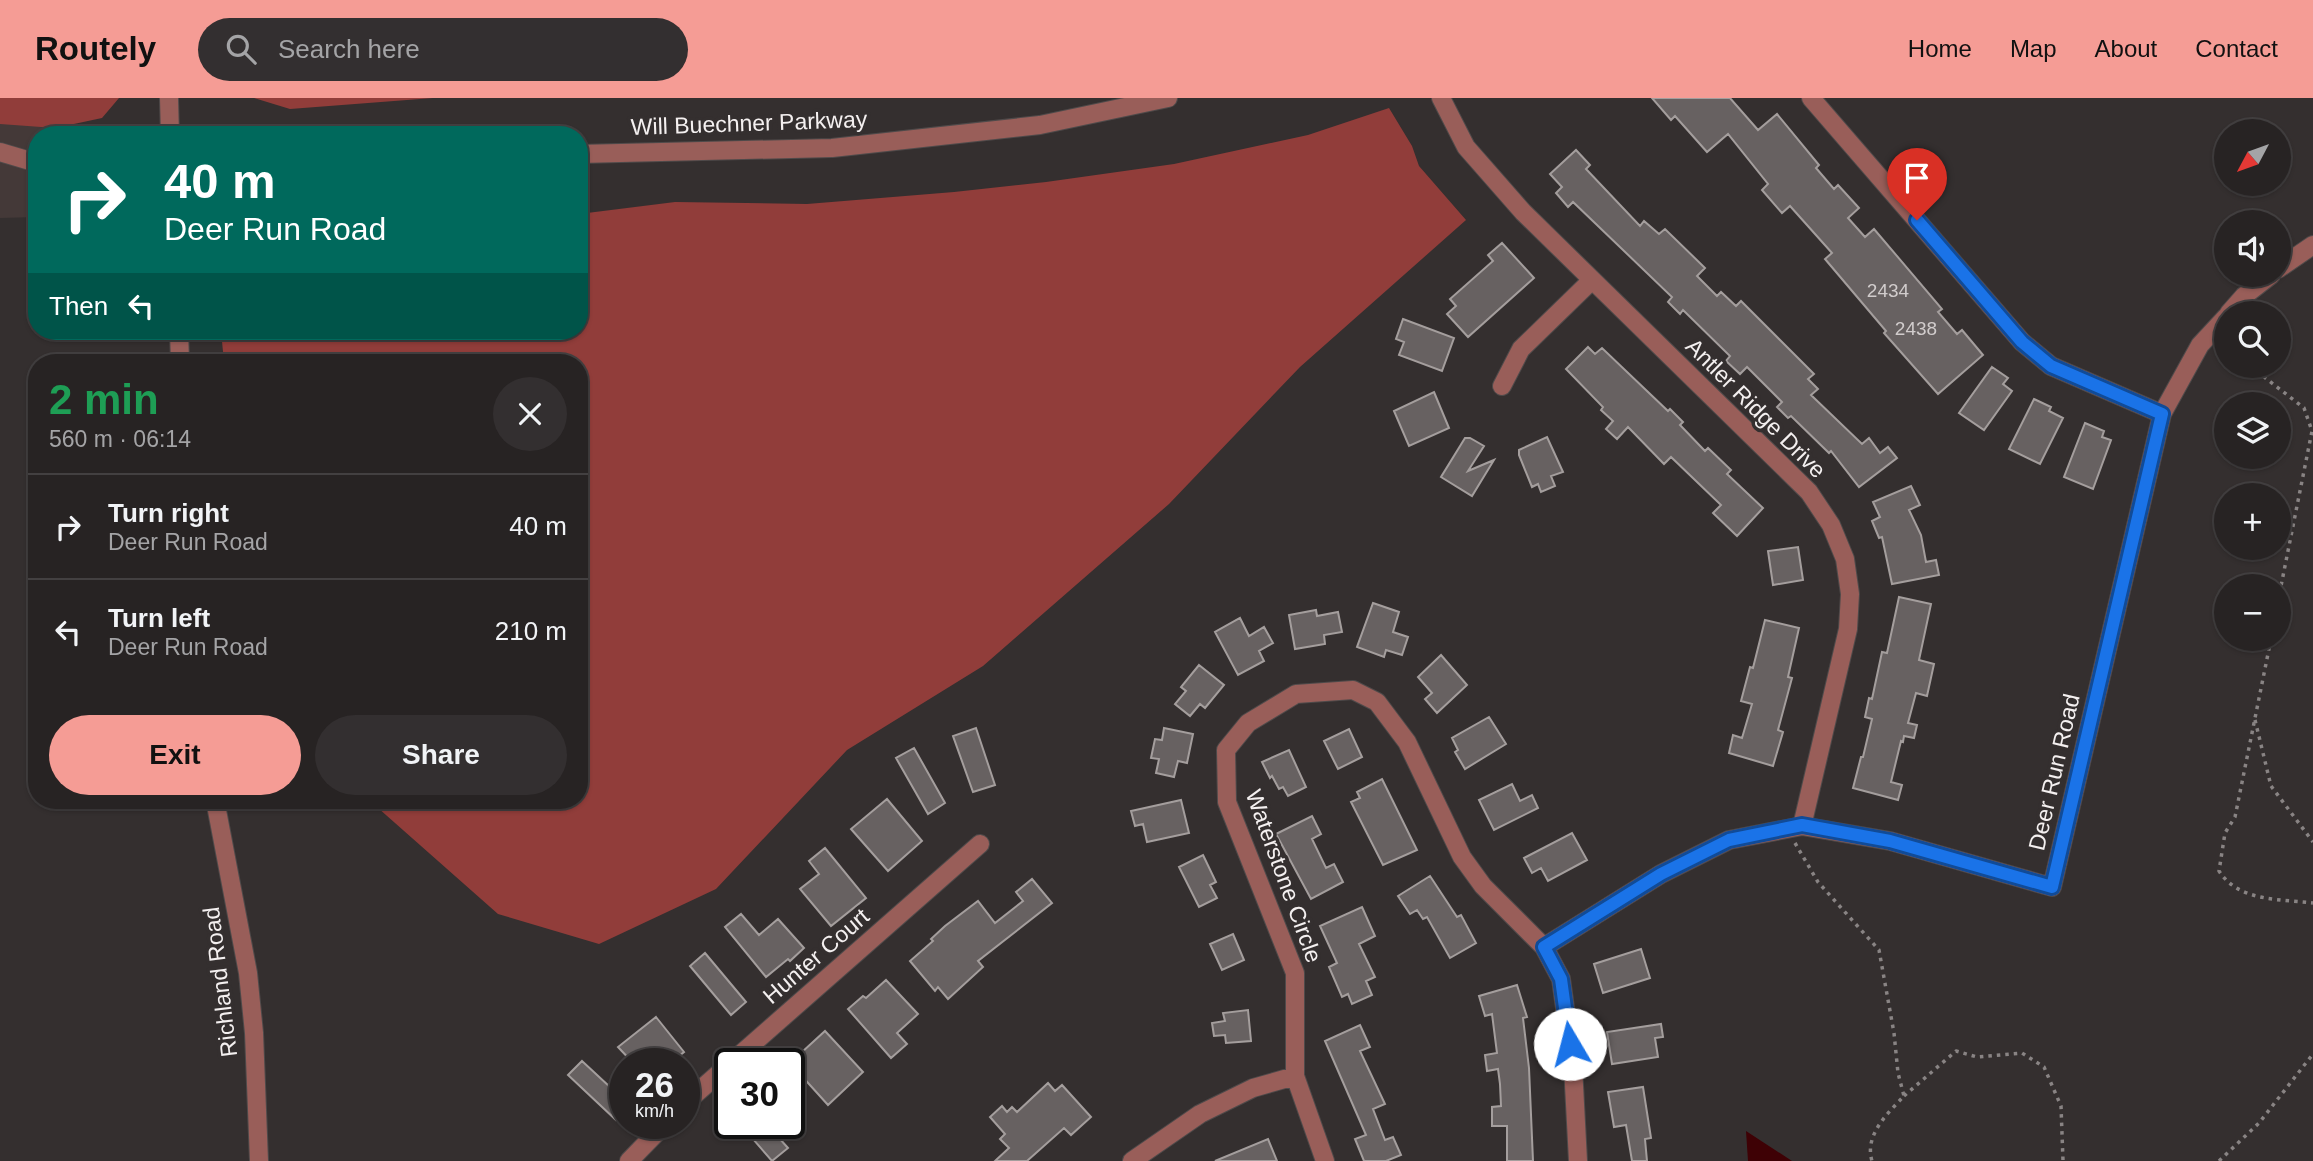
<!DOCTYPE html>
<meta charset="utf-8">
<style>
body{margin:0;font-family:Helvetica,sans-serif;background:#332f30;color:#f1f3f6;height:100vh;display:flex;flex-direction:column;font-size:26px;white-space:nowrap}
*{box-sizing:border-box;margin:0}
p{font-size:23px;color:#a4a4a6}
.icon{flex:none;width:38px;height:38px;fill:none;stroke:currentColor;stroke-width:2;stroke-linecap:round;stroke-linejoin:round}
.map{position:relative;flex:1;overflow:hidden}
.details{position:absolute;left:28px;top:256px;width:560px;height:455px;display:flex;flex-direction:column;background:#272323;border-radius:28px;box-shadow:0 2px 5px #0004,0 0 0 2px #434041}
.details>*{flex:none}
.hud{position:absolute;left:28px;top:28px;width:560px;height:214px;border-radius:28px;box-shadow:0 2px 5px #0004,0 0 0 2px #434041;background:#00695c;color:#fff;overflow:hidden}
.needle{width:46px;rotate:229deg}
.buttons{position:absolute;left:2214px;top:21px;display:grid;gap:14px}
.buttons a{display:grid;place-items:center;width:77px;height:77px;border-radius:50%;background:#272323;box-shadow:0 2px 5px #0004,0 0 0 2px #434041;font-size:35px}
.speed{position:absolute;left:609px;top:950px;display:flex;gap:14px;font-size:35px;font-weight:700;text-align:center}
.speed>*{display:grid;place-content:center;width:91px;height:91px;border-radius:50%;background:#272323;box-shadow:0 2px 5px #0004,0 0 0 2px #434041;line-height:1}
.speed small{font-size:18px;font-weight:400}
.speed .limit{border:4px solid #111;border-radius:10px;background:#fff;color:#111}
.pin{position:absolute;display:grid;place-items:center;width:60px;height:60px;color:#fff;margin:-72px -30px;border-radius:50% 50% 50% 0;rotate:-45deg;box-shadow:0 0 7px #0007}
.pin .icon{rotate:45deg}
.me{position:absolute;width:77px;margin:-38px;rotate:352deg;stroke-linejoin:round;filter:drop-shadow(0 0 5px #0008)}
.turn{display:flex;align-items:center;gap:24px;height:147px;padding:0 21px;font-size:32px}
.turn .icon{width:91px;height:91px;stroke-width:2.5}
.turn b{display:block;font-size:49px;line-height:60px}
.then{display:flex;align-items:center;height:66px;padding:0 21px;background:#0003;gap:14px;font-size:26px}
.round{display:grid;place-items:center;flex:none;width:74px;height:74px;border-radius:37px;background:#332f30}
.summary{display:flex;align-items:center;justify-content:space-between;height:119px;padding:0 21px}
h1{font-size:42px;font-weight:700;line-height:52px;color:#1e9e55}
.action{display:flex;gap:14px;margin-top:auto;padding:14px 21px}
.action a{flex:1;height:80px;border-radius:42px;background:#f59c95;color:#111;font-size:28px;font-weight:700;line-height:80px;text-align:center}
.action a+a{background:#332f30;color:#f1f3f6}
ul{padding:0;list-style:none}
li{display:flex;align-items:center;gap:21px;height:105px;padding:0 21px;border-top:2px solid #434041}
li div{flex:1}
li b{display:block;font-size:26px}
li em{font-style:normal}
header{display:flex;align-items:center;gap:42px;box-sizing:border-box;height:98px;padding:0 35px;background:#f59c95;color:#111}
header strong{font-size:33px}
nav{display:flex;gap:38px;margin-inline-start:auto;font-size:24px}
.search{width:490px;height:63px;background:#332f30;display:flex;align-items:center;gap:18px;box-sizing:border-box;padding:0 24px;border-radius:38px;color:#a4a4a6;font-size:26px}
.map>svg:first-child{display:block}
.built{fill:#443938}
.forest{fill:#913d3a}
.water{fill:#3e0105}
.building{fill:#676161;stroke:#a49e9d;stroke-width:2}
.lines{fill:none;stroke-linecap:round;stroke-linejoin:round}
.minor-casing{stroke:#4f4a4a;stroke-width:20}
.path{stroke:#898484;stroke-width:3.5;stroke-dasharray:3.5 5;stroke-linecap:butt}
.minor{stroke:#995e59;stroke-width:18}
.route-casing{stroke:#114b97;stroke-width:18}
.route{stroke:#1a73e8;stroke-width:12}
.labels{text-anchor:middle;dominant-baseline:central;stroke-width:7;stroke-linejoin:round;paint-order:stroke}
.number-label{font-size:19px;fill:#d1cccc}
.street-label{font-size:23px;fill:#f4f0f0;stroke:#342f2f}
</style>
<header>
<strong>Routely</strong>
<div class="search"><svg class="icon" aria-label="search" viewBox="0 0 24 24"><circle cx="10" cy="10" r="6"/><path d="M15 15l6 6"/></svg>Search here</div>
<nav><a>Home</a><a>Map</a><a>About</a><a>Contact</a></nav>
</header>
<div class="map">
<svg width="2313" height="1063" viewBox="0 0 2313 1063">
<rect width="100%" height="100%" fill="#342f2f"/>
<path class="built" d="M0 0H63V37H37V119L0 120Z"/>
<path class="forest" d="M0 0H119L102 20 55 30 0 26Z
M254 0H433L290 11Z
M1389 10 1412 48 1419 68 1466 122 1300 269 1169 406 983 568 847 652 716 791 599 846 498 816 369 702H579V264H224L221 233H579V116L675 104 807 106 954 94 1046 84 1174 66 1308 37Z"/>
<path class="water" d="M1746 1033 1792 1063H1748Z"/>
<path class="building" d="M1652 0H1730L1758 32 1777 16 1819 67 1816 70 1834 91 1838 87 1859 110 1848 120 1865 139 1874 131 1942 211 1938 214 1957 236 1962 232 1983 257 1938 296 1884 235 1886 233 1825 161 1832 155 1790 108 1782 115 1762 92 1768 86 1728 36 1707 54 1675 18 1671 22Z
M1576 52 1590 67 1586 71 1640 128 1644 123 1659 136 1665 131 1705 170 1697 178 1717 198 1721 194 1736 208 1741 203 1814 276 1808 281 1818 291 1811 297 1862 346 1869 340 1880 355 1888 349 1897 360 1859 389 1831 353 1829 355 1791 318 1788 320 1777 309 1782 304 1747 269 1740 276 1726 263 1730 258 1683 212 1680 216 1668 204 1672 199 1573 104 1568 109 1556 95 1562 89 1550 76Z
M1502 145 1534 180 1468 239 1447 216 1456 208 1450 201 1493 163 1488 157Z
M1403 221 1454 240 1442 273 1399 257 1404 244 1396 241Z
M1588 249 1595 256 1602 250 1668 313 1670 311 1683 324 1680 327 1705 353 1708 350 1731 372 1727 376 1763 410 1737 438 1713 415 1721 407 1671 359 1664 366 1628 329 1617 341 1606 331 1613 323 1601 312 1603 309 1566 271Z
M1992 269 2008 280 2003 286 2012 293 1984 332 1959 315Z
M1434 294 1449 330 1409 348 1394 313Z
M2034 301 2051 309 2049 313 2063 320 2040 366 2009 351Z
M2085 325 2104 333 2102 339 2111 342 2093 391 2064 379Z
M1547 339 1563 374 1551 378 1555 388 1541 394 1538 386 1532 389 1519 357V352Z
M1465 340H1470L1484 348 1468 373 1494 362 1472 398 1441 379Z
M1911 388 1920 407 1909 412 1921 437 1926 464 1936 462 1939 477 1892 486 1882 439 1879 440 1872 423 1880 419 1873 404Z
M1798 449 1803 482 1773 487 1768 453Z
M1899 499 1931 506 1919 562 1934 566 1927 598 1916 595 1908 625 1917 627 1914 640 1904 638 1903 644 1901 643 1891 684 1902 687 1898 702 1853 690 1861 659H1863L1872 621 1865 619 1869 600 1872 601 1882 554 1887 555Z
M1373 505 1399 514 1393 534 1408 539 1402 557 1386 552 1384 559 1357 549Z
M1316 512 1317 518 1338 514 1342 534 1324 537 1325 546 1295 551 1289 517Z
M1240 520 1249 538 1264 529 1273 545 1259 553 1264 563 1238 577 1215 534Z
M1765 522 1799 530 1788 579 1792 580 1778 632 1783 634 1773 668 1729 655 1733 637 1742 640 1752 606 1741 603 1750 569 1753 570Z
M1441 557 1467 587 1437 615 1425 601 1432 595 1418 579Z
M1199 567 1224 587 1205 610 1200 606 1190 618 1175 606 1186 593 1181 589Z
M1489 619 1506 646 1465 671 1455 654 1458 652 1452 640Z
M976 630 995 687 973 694 953 638Z
M1164 630 1193 636 1187 665 1178 663 1174 679 1156 675 1159 661 1151 660 1155 641 1162 642Z
M1349 631 1362 659 1338 671 1324 643Z
M914 650 945 705 928 716 896 660Z
M1289 652 1306 689 1288 698 1283 689 1279 691 1272 678 1270 680 1262 664Z
M1382 681 1417 752 1383 767 1351 704 1360 700 1357 694Z
M1512 686 1520 703 1532 697 1538 710 1494 732 1479 702Z
M887 701 922 743 888 773 851 731Z
M1181 702 1189 735 1147 744 1143 726 1135 728 1131 713Z
M1312 718 1321 736 1312 741 1326 770 1334 766 1343 784 1311 801 1276 736Z
M1572 735 1587 762 1548 783 1541 770 1532 775 1524 760Z
M825 750 866 800 831 828 800 791 819 776 809 763Z
M1203 757 1216 784 1210 787 1217 800 1199 809 1179 769Z
M1430 778 1457 819 1461 817 1476 845 1450 860 1427 819 1423 821 1417 812 1410 816 1398 798Z
M1032 781 1052 805 978 863 983 869 948 901 938 889 935 893 910 863 933 843 931 841 945 828 978 803 995 825 1023 803 1016 794Z
M1362 809 1375 838 1359 846 1375 879 1366 883 1372 897 1352 906 1348 896 1342 899 1329 869 1337 865 1320 828Z
M741 816 759 837 778 821 804 850 790 863 788 861 766 879 725 829Z
M1233 836 1244 862 1222 872 1210 846Z
M1641 851 1650 880 1603 895 1594 866Z
M705 855 746 904 731 917 690 868Z
M886 882 918 916 897 935 907 946 891 960 848 911 863 898 866 900Z
M1517 887 1527 919 1523 920 1529 970 1533 1063H1507V1028H1492V1009L1501 1008 1500 986 1498 971 1487 973 1485 957 1497 955 1492 916 1485 918 1479 898Z
M1248 912 1251 943 1226 945 1225 937 1214 938 1212 925 1225 923 1223 915Z
M656 919 684 954 669 966H634L618 949Z
M1661 926 1663 939 1655 940 1658 959 1612 966 1607 934Z
M1360 927 1370 949 1360 953 1385 1006 1373 1011 1385 1042 1393 1039 1401 1057 1386 1063H1364L1355 1041 1366 1037 1325 943Z
M825 933 863 974 828 1007 790 965Z
M582 963 625 1003V1013L616 1022 568 977Z
M1048 985 1055 993 1062 987 1091 1019 1071 1037 1064 1030 1027 1063H995L1009 1050 1000 1041 1005 1036 990 1019 1002 1008 1007 1014 1012 1009 1017 1014Z
M1643 989 1651 1040 1645 1041 1647 1063H1632L1626 1027 1614 1029 1608 994Z
M740 1026H794L779 1040 788 1050 772 1063Z
M1268 1041 1277 1063H1215Z"/>
<g class="lines">
<defs>
<path id="minor" d="M169 0 170 37
M1441 0 1466 49 1523 114 1809 394 1831 427 1845 461 1850 496 1848 531 1802 728
M1811 0 2022 244 2051 268 2162 316
M0 54 37 65
M579 56 832 50 1040 27 1168 0
M2278 171 2313 147
M2229 215 2244 198 2271 177
M179 233 180 264
M1502 288 1521 251 1592 182
M215 702 248 875 254 935 259 1063
M1544 849 1661 776 1729 742 1802 728 1890 743 2052 789 2162 316 2200 247 2226 219
M684 1006 980 746
M629 1063 665 1026
M1132 1063 1200 1016 1253 990 1295 978
M1325 1063 1295 978V875L1227 704 1226 652 1248 625 1296 596 1353 592 1377 604 1407 644 1462 759 1483 788 1544 849 1561 881 1573 968 1578 1063"/>
</defs>
<use href="#minor" class="minor-casing"/>
<path class="path" d="M2250 268 2304 310 2312 333 2278 503
M2271 541 2235 719 2225 735 2219 773C2239 804 2280 801 2313 805
M2255 622 2271 688 2313 744
M1795 745 1818 784 1879 852 1894 935 1898 975 1904 998C1888 1015 1864 1037 1872 1063
M1904 998 1956 953 1977 959 2022 955 2044 969 2061 1008 2063 1063
M2219 1063 2259 1025 2313 956"/>
<use href="#minor" class="minor"/>
</g>
<g class="lines">
<defs>
<path id="route" d="M1570 946 1561 881 1544 849 1661 776 1729 742 1802 727 1890 743 2052 789 2162 316 2051 268 2022 244 1917 122"/>
</defs>
<use href="#route" class="route-casing"/>
<use href="#route" class="route"/>
</g>
<g class="labels">
<g class="number-label">
<text x="1888" y="192">2434</text>
<text x="1916" y="230">2438</text>
</g>
<g class="street-label">
<text transform="translate(749 25) rotate(-2)">Will Buechner Parkway</text>
<text transform="translate(1756 310) rotate(45)">Antler Ridge Drive</text>
<text transform="translate(2054 674) rotate(-77)">Deer Run Road</text>
<text transform="translate(1284 778) rotate(70)">Waterstone Circle</text>
<text transform="translate(816 858) rotate(-41)">Hunter Court</text>
<text transform="translate(220 884) rotate(-97)">Richland Road</text>
</g>
</g>
</svg>
<div class="buttons">
<a><svg class="needle" viewBox="-14 -14 28 28"><path d="M0-13l5 13h-10z" fill="#e53935"/><path d="M0 13l5-13h-10z" fill="#a4a4a6"/></svg></a>
<a><svg class="icon" aria-label="sound" viewBox="0 0 24 24"><path d="M4 9h4l5-4v14l-5-4H4zM17 9q2 3 0 6"/></svg></a>
<a><svg class="icon" aria-label="search" viewBox="0 0 24 24"><circle cx="10" cy="10" r="6"/><path d="M15 15l6 6"/></svg></a>
<a><svg class="icon" aria-label="layers" viewBox="0 0 24 24"><path d="M12 4l9 5-9 5-9-5zM3 14l9 5 9-5"/></svg></a>
<a>+</a>
<a>−</a>
</div>
<div class="speed"><div>26<small>km/h</small></div><div class="limit">30</div></div>
<div class="pin" style="left:1917px;top:122px;background:#d93025"><svg class="icon" aria-label="arrive" viewBox="0 0 24 24"><path d="M6 21V4h12l-3 4 3 4H6"/></svg></div>
<svg class="me" style="left:1570px;top:946px" viewBox="-20 -20 40 40"><circle r="19" fill="#fff"/><path d="M0-13L10 11 0 6-10 11z" fill="#1a73e8"/></svg>
<div class="hud">
<div class="turn"><svg class="icon" aria-label="right" viewBox="0 0 24 24"><path d="M7 20v-9h11M14 6l5 5-5 5"/></svg><div><b>40 m</b>Deer Run Road</div></div>
<div class="then">Then<svg class="icon" aria-label="left" viewBox="0 0 24 24"><path d="M17 20v-9H6M10 6l-5 5 5 5"/></svg></div>
</div>
<section class="details">
<div class="summary"><div><h1>2 min</h1><p>560 m · 06:14</p></div><a class="round"><svg class="icon" aria-label="close" viewBox="0 0 24 24"><path d="M6 6l12 12M18 6L6 18"/></svg></a></div>
<ul>
<li><svg class="icon" aria-label="right" viewBox="0 0 24 24"><path d="M7 20v-9h11M14 6l5 5-5 5"/></svg><div><b>Turn right</b><p>Deer Run Road</p></div><em>40 m</em></li>
<li><svg class="icon" aria-label="left" viewBox="0 0 24 24"><path d="M17 20v-9H6M10 6l-5 5 5 5"/></svg><div><b>Turn left</b><p>Deer Run Road</p></div><em>210 m</em></li>
</ul>
<div class="action"><a>Exit</a><a>Share</a></div>
</section>
</div>
